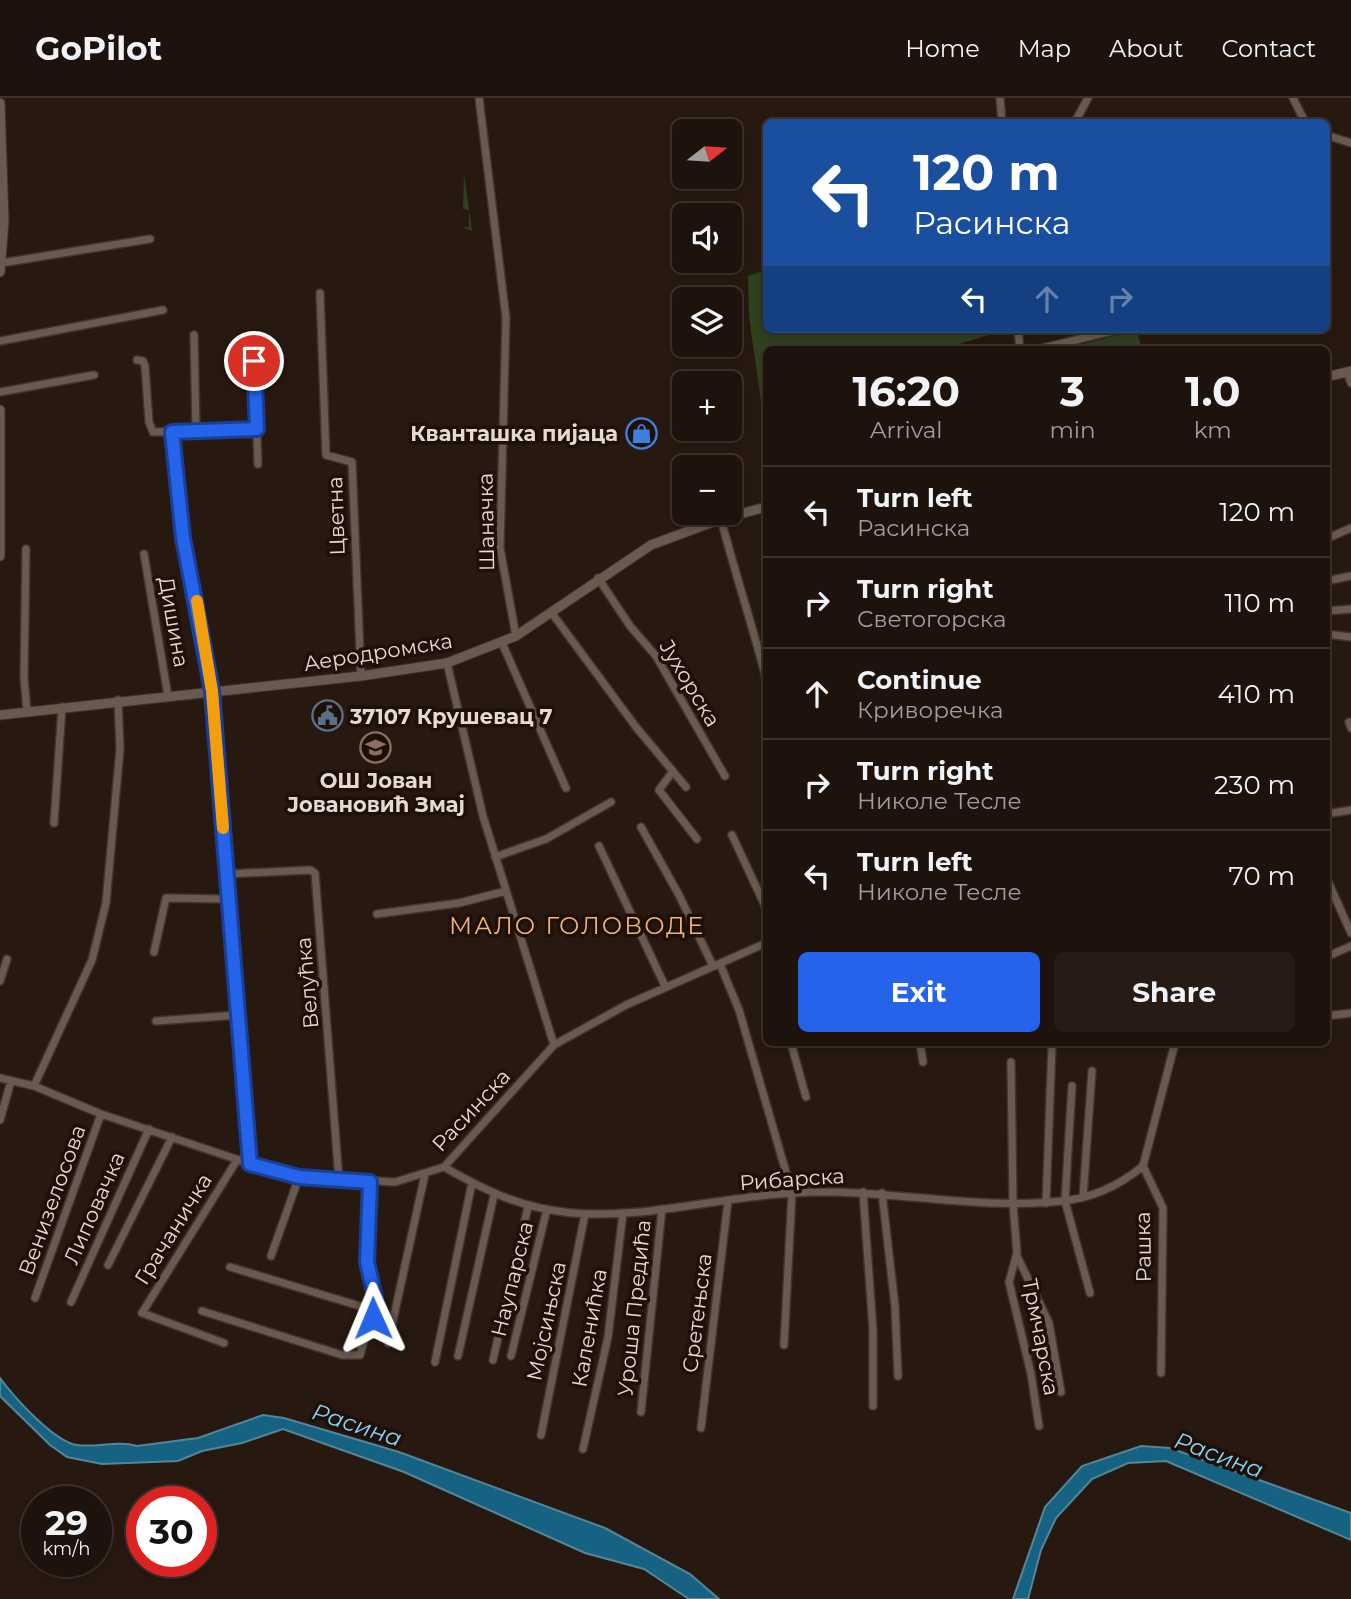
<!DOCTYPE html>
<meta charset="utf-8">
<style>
body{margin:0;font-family:Montserrat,sans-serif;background:#261c15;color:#f1f3f6;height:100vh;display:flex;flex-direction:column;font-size:26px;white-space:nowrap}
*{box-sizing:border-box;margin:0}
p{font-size:23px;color:#a19e9d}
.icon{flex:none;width:38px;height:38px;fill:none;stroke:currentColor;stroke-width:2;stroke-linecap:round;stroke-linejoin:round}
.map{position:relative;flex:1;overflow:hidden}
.sheet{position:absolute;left:763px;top:248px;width:567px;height:700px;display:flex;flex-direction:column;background:#1e130c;border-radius:10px;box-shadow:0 4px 10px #0003,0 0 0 2px #3c322d}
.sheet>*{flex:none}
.guide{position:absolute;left:763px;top:21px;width:567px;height:214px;border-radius:10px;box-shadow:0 4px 10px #0003,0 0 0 2px #3c322d;background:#1a4fa0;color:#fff;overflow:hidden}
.needle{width:46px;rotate:73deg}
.fabs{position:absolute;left:672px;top:21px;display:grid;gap:14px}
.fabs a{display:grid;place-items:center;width:70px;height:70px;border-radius:10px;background:#1e130c;box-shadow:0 4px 10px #0003,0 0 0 2px #3c322d;font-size:35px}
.speed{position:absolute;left:21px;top:1388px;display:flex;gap:14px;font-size:35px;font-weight:700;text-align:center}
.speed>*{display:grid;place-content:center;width:91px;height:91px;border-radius:50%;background:#1e130c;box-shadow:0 4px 10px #0003,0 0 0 2px #3c322d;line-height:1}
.speed small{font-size:18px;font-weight:400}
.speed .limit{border:10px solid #d22;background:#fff;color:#111}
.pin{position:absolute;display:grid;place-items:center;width:60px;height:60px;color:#fff;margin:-30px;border:4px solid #fff;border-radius:50%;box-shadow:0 2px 7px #0007}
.me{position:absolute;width:77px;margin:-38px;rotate:359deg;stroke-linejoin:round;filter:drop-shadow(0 0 5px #0008)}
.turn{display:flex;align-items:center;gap:24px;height:147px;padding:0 35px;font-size:32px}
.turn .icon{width:91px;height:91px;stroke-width:2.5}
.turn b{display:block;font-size:49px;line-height:60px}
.lanes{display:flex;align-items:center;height:66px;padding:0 35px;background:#0003;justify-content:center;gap:35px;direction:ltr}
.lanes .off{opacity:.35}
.eta{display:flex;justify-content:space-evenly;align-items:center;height:119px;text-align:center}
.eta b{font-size:42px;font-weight:700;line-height:49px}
.primary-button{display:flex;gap:14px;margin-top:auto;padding:14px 35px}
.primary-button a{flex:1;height:80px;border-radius:10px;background:#2563eb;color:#fff;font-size:28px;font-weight:700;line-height:80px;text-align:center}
.primary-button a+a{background:#261c15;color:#f1f3f6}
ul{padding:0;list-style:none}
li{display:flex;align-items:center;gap:21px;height:91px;padding:0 35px;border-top:2px solid #3c322d}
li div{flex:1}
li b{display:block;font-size:26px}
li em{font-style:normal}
header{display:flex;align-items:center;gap:42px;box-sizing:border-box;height:98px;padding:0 35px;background:#1e130c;border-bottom:2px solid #3c322d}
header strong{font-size:33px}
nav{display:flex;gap:38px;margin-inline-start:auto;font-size:24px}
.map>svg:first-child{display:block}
.green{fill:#2f401e}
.water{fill:#166282;stroke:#54869a;stroke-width:2}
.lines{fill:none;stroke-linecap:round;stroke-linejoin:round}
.minor-casing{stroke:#3f332f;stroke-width:10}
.tertiary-casing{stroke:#3f332f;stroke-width:11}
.minor{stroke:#6a594e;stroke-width:7}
.tertiary{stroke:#6a594e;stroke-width:9}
.route-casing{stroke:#184099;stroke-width:18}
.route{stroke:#2563eb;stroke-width:12}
.slow{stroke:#f59e0b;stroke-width:12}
.labels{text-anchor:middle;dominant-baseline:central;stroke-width:7;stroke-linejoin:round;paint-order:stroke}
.poi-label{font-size:21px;font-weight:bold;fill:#e4d9d3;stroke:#1e1007;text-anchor:end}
.street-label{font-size:21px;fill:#e4d9d3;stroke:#1e1007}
.water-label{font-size:23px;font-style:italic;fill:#86d2f9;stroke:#1e1007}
.quarter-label{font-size:24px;letter-spacing:2px;fill:#efb37c;stroke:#1e1007}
</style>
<header>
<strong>GoPilot</strong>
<nav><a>Home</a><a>Map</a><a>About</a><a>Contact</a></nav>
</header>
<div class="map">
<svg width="1351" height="1501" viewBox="0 0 1351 1501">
<rect width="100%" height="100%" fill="#281910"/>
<path class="green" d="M464 76 472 132 471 133 463 129H469V112L463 111Z
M766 172V231H1009L939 252H766V340L749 218 748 178Z
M1137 232 1142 252H1064V251Z"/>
<path class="water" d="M0 1280C14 1299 54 1344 77 1347 97 1350 117 1342 137 1348L198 1340 263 1317 284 1320 399 1354 605 1430 690 1476 719 1501H689L644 1471 585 1455 404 1374 283 1331 242 1345 202 1353 178 1363 102 1366 67 1359 50 1347 0 1298Z
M1141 1348 1170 1350 1351 1415V1442L1166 1363 1128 1365 1092 1381 1056 1420 1041 1452 1028 1501H1013L1045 1409 1082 1368Z"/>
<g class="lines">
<defs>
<path id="minor" d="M479 0 506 220 500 450 516 538
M1000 0 1002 24
M1293 0 1305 24
M1075 24 1088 0
M1326 37 1351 45
M1 165 150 141
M320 195 326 357 352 364 361 578
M1018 231 1020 252
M194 237 196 331
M0 243 163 212
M1034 252 1121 231
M137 262 143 263 145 268 149 324 153 334 256 331
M254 263 258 366
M1347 274 1351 285
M0 294 94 277
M172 334 183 440 212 593
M721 421C735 475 752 526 766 580
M1326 441 1351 430
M26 451 24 580 27 613
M144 456 168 598
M598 480 630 528 656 558 725 678
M1326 483 1351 478
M1326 513 1351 511
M551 514 636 629 686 689
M1326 536 1351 539
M502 545 566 690
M447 565 483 718 554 947
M210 593 249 1066
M1349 624 1351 630
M673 673 659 692 697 741
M1326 716 1351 712
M54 725 62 609
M641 729 679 797 713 868
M732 737 766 810
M599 748 665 888
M495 759 546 741 611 704
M227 776 310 772 315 775 339 1082
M1326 779 1351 835
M377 816 459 805 506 793
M154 854 166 800 229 801
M1326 859 1351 848
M720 866 739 912 792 1095 784 1247
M0 883 7 861
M1326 918 1351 915
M156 923 238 917
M791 945 806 999
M920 945 923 964
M1011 964 1013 1106 1017 1155 1009 1184 1031 1276 1039 1328
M0 980 34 988 101 1016 260 1069 299 1079 395 1084 444 1069 554 947 626 907 766 845
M34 988 92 862 106 805 120 651 118 602
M1072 988 1065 1103 1090 1195
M0 1022 11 983
M444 1069C488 1094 521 1110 572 1115 646 1121 719 1099 793 1095 883 1089 973 1113 1062 1103 1093 1100 1120 1087 1143 1068
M863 1094 873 1232V1308
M882 1095 895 1208 898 1278
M1083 1099 1092 973
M1046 1105 1052 947
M271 1158 299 1079
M1017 1158 1049 1225 1061 1294
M108 1167 172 1039
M230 1169 373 1212
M35 1200 101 1016
M71 1204 149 1031
M202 1213 342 1257H360L375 1202 367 1164 370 1084
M224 1245 142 1215 237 1062
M388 1245 425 1076
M458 1258 494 1097
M511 1258 547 1111
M493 1262 528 1109
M435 1264 472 1085
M1161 1275 1163 1110 1143 1068 1175 945
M641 1314 662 1111
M701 1330 728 1103
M541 1337 585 1116
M583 1351 608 1239 623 1115"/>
<path id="tertiary" d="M0 5 4 123 0 174
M1326 279 1351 273
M0 312V458
M0 617 361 578 447 565 516 538 651 447 721 421 766 409"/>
</defs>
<use href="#minor" class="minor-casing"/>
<use href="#tertiary" class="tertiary-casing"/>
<use href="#minor" class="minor"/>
<use href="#tertiary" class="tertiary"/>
</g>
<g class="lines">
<defs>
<path id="route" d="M254 263 257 331 172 334 183 440 212 593 250 1066 299 1079 370 1084 367 1164 375 1199 373 1220"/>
</defs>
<use href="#route" class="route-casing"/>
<use href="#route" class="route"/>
<path class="slow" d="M197 503 212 593 223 730"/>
</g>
<defs>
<symbol id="shop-ring" viewBox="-11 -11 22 22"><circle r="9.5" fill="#1e1007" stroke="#3f7fe0" stroke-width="1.5"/><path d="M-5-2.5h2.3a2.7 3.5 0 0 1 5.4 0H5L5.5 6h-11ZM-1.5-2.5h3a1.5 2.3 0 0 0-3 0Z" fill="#3f7fe0"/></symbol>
<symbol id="civic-ring" viewBox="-11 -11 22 22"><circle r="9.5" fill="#1e1007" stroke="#5c6f8a" stroke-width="1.5"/><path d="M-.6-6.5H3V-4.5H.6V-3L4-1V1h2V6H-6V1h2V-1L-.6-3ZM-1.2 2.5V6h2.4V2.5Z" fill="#5c6f8a"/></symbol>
<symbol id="school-ring" viewBox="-11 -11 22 22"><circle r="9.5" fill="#1e1007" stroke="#8d6e63" stroke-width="1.5"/><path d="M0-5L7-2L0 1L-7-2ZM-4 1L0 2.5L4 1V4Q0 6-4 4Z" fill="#8d6e63"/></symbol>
</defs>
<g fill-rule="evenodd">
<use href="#shop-ring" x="624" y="318" width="35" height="35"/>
<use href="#civic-ring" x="310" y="600" width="35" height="35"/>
<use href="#school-ring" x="358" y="632" width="35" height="35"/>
</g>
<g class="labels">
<g class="poi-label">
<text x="618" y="335">Кванташка пијаца</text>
<text x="350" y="618" text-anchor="start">37107 Крушевац 7</text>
<text x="376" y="682" text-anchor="middle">ОШ Јован<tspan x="376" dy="24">Јовановић Змај</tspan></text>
</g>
<g class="street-label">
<text transform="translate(336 418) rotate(-92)">Цветна</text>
<text transform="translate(486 424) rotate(-91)">Шаначка</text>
<text transform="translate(174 524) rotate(80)">Дишина</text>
<text transform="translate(378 554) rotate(-9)">Аеродромска</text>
<text transform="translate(690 585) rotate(59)">Јухорска</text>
<text transform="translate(307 885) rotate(-95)">Велућка</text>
<text transform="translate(471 1012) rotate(-47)">Расинска</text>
<text transform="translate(792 1081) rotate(-4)">Рибарска</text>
<text transform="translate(52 1102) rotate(-70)">Венизелосова</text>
<text transform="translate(94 1110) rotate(-66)">Липовачка</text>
<text transform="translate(173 1131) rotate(-58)">Грачаничка</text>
<text transform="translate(1143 1149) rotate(-91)">Рашка</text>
<text transform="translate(512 1181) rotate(-76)">Наупарска</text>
<text transform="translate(634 1210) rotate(-84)">Уроша Предића</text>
<text transform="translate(697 1215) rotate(-83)">Сретењска</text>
<text transform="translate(546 1223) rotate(-78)">Мојсињска</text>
<text transform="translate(589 1230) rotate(-80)">Каленићка</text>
<text transform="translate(1041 1239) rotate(79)">Трмчарска</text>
</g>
<g class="water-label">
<text transform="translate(357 1327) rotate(18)">Расина</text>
<text transform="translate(1219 1357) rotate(20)">Расина</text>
</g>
<g class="quarter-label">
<text x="577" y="827">МАЛО ГОЛОВОДЕ</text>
</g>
</g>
</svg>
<div class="fabs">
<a><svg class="needle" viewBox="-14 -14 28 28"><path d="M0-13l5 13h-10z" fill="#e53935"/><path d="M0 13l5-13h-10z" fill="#a19e9d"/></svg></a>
<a><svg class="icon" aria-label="sound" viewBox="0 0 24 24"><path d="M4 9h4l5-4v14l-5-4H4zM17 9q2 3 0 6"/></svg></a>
<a><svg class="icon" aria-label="layers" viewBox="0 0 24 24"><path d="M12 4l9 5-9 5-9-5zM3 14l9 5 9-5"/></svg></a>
<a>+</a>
<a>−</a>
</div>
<div class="speed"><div>29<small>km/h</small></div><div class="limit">30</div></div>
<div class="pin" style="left:254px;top:263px;background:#d93025"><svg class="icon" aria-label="arrive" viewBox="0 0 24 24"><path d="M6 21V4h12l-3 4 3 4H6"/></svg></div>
<svg class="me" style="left:373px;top:1220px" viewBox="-20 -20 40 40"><path d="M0-17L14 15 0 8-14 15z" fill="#2563eb" stroke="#fff" stroke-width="4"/></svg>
<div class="guide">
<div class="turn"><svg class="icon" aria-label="left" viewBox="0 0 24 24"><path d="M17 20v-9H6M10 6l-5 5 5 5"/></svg><div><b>120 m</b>Расинска</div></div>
<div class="lanes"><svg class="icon" aria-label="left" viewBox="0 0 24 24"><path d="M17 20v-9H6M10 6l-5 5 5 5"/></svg><svg class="icon off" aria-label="ahead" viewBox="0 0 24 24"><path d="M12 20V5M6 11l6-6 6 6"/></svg><svg class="icon off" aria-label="right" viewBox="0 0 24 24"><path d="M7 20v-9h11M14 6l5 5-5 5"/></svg></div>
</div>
<section class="sheet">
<div class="eta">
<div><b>16:20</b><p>Arrival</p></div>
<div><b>3</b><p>min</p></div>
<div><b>1.0</b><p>km</p></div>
</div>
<ul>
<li><svg class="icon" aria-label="left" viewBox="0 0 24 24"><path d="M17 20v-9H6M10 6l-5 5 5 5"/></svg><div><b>Turn left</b><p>Расинска</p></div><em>120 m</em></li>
<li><svg class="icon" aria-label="right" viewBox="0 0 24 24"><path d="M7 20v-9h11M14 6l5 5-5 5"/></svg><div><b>Turn right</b><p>Светогорска</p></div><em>110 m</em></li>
<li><svg class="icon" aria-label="ahead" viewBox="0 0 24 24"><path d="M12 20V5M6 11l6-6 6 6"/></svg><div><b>Continue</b><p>Криворечка</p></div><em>410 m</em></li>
<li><svg class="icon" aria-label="right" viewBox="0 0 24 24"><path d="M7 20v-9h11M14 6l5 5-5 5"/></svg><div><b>Turn right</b><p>Николе Тесле</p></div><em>230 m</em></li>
<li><svg class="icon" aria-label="left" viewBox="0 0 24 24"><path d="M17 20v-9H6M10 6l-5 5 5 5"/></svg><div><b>Turn left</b><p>Николе Тесле</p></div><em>70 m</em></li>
</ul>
<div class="primary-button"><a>Exit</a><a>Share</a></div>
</section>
</div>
